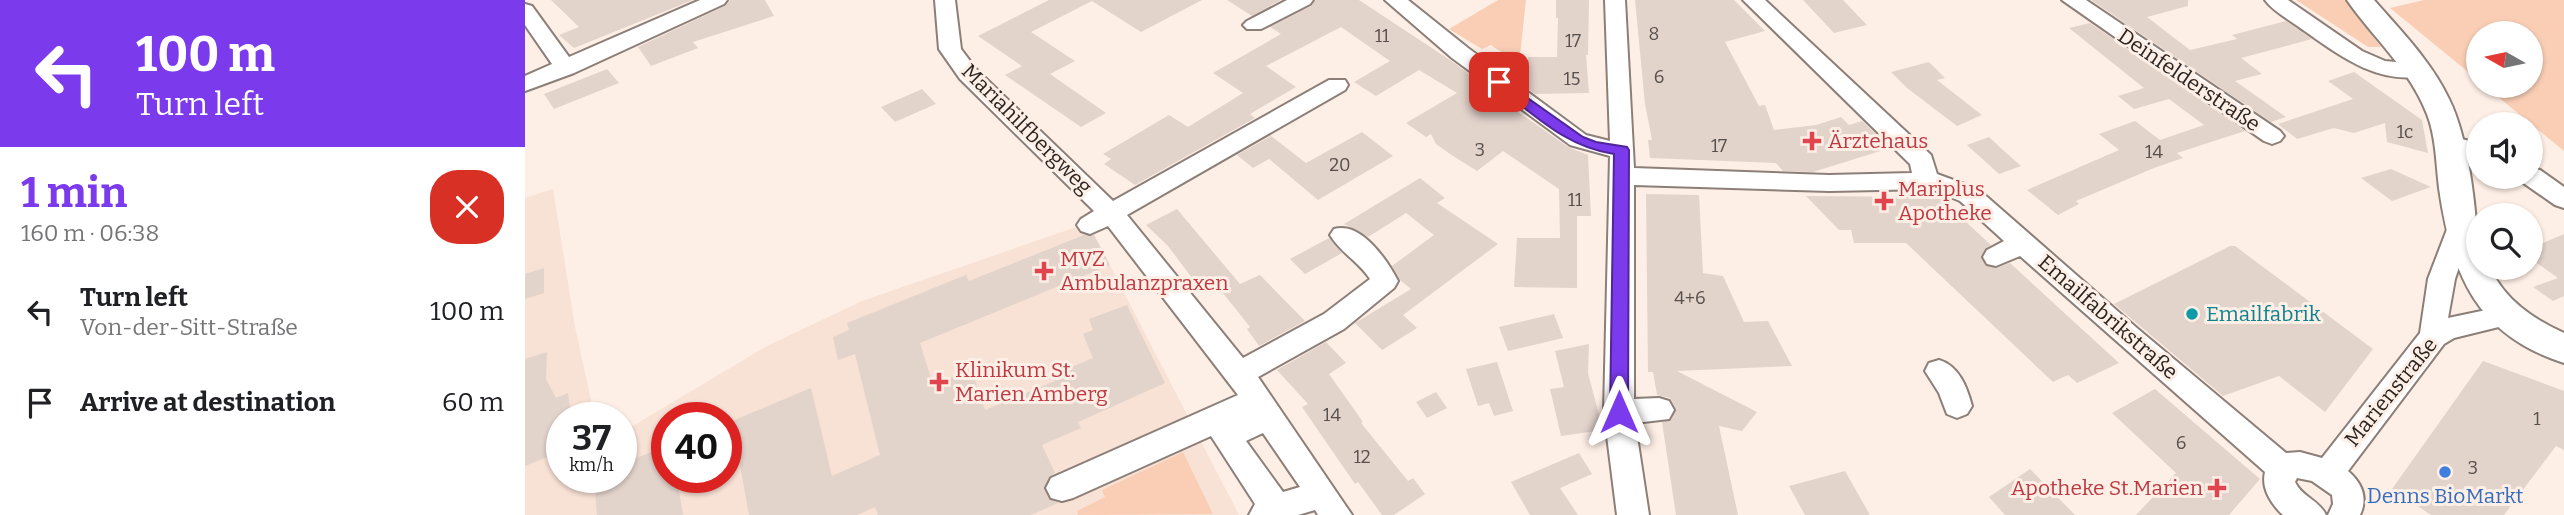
<!DOCTYPE html>
<meta charset="utf-8">
<style>
body{margin:0;font-family:Bitter,serif;background:#f2f2f2;color:#202124;height:100vh;display:flex;flex-direction:column;font-size:26px;white-space:nowrap}
*{box-sizing:border-box;margin:0}
p{font-size:23px;color:#757577}
.icon{flex:none;width:38px;height:38px;fill:none;stroke:currentColor;stroke-width:2;stroke-linecap:round;stroke-linejoin:round}
.map{position:relative;flex:1;overflow:hidden}
.side{display:flex;flex-direction:column;background:#fff;width:525px}
.side>*{flex:none}
.banner{background:#7c3aed;color:#fff;overflow:hidden}
.needle{width:46px;rotate:279deg}
.fabs{position:absolute;left:1941px;top:21px;display:grid;gap:14px}
.fabs a{display:grid;place-items:center;width:77px;height:77px;border-radius:50%;background:#fff;box-shadow:0 2px 5px #0004;font-size:35px}
.speed{position:absolute;left:21px;top:402px;display:flex;gap:14px;font-size:35px;font-weight:700;text-align:center}
.speed>*{display:grid;place-content:center;width:91px;height:91px;border-radius:50%;background:#fff;box-shadow:0 2px 5px #0004;line-height:1}
.speed small{font-size:18px;font-weight:400}
.speed .limit{border:10px solid #d22;background:#fff;color:#111}
.pin{position:absolute;display:grid;place-items:center;width:60px;height:60px;color:#fff;margin:-30px;border-radius:14px;box-shadow:0 4px 10px #0006}
.me{position:absolute;width:77px;margin:-38px;rotate:0deg;stroke-linejoin:round;filter:drop-shadow(0 0 5px #0008)}
.turn{display:flex;align-items:center;gap:24px;height:147px;padding:0 21px;font-size:32px}
.turn .icon{width:91px;height:91px;stroke-width:2.5}
.turn b{display:block;font-size:49px;line-height:60px}
.round{display:grid;place-items:center;flex:none;width:74px;height:74px;border-radius:28px;background:#f2f2f2}
.headline{display:flex;align-items:center;justify-content:space-between;height:119px;padding:0 21px}
h1{font-size:42px;font-weight:700;line-height:52px;color:#7c3aed}
ul{padding:0;list-style:none}
li{display:flex;align-items:center;gap:21px;height:91px;padding:0 21px}
li div{flex:1}
li b{display:block;font-size:26px}
li em{font-style:normal}
main{display:flex;flex:1;min-height:0}
.map>svg:first-child{display:block}
.built{fill:#f8e1d5;fill-rule:evenodd}
.green{fill:#f9ceb5}
.building{fill:#e2d3cb}
.lines{fill:none;stroke-linecap:round;stroke-linejoin:round}
.minor-casing{stroke:#8c7f78;stroke-width:4}
.major-casing{stroke:#8c7f78;stroke-width:4}
.minor{fill:#fff;fill-rule:evenodd}
.major{fill:#fff;fill-rule:evenodd}
.route{fill:#7c3aed;stroke:#51269a;stroke-width:2}
.health-dot{fill:#e0444e;stroke:#feefe6;stroke-width:2.5}
.culture-dot{fill:#0f9aa8;stroke:#feefe6;stroke-width:2.5}
.shop-dot{fill:#3f7fe0;stroke:#feefe6;stroke-width:2.5}
.labels{text-anchor:middle;dominant-baseline:central;stroke-width:6;stroke-linejoin:round;paint-order:stroke}
.number-label{font-size:18px;fill:#564f4b}
.street-label{font-size:21px;fill:#282320;stroke:#feefe6}
.health-label{font-size:21px;fill:#be3a42;stroke:#feefe6;text-anchor:start}
.culture-label{font-size:21px;fill:#0d838f;stroke:#feefe6;text-anchor:start}
.shop-label{font-size:21px;fill:#366cbe;stroke:#feefe6}
</style>
<main>
<section class="side">
<div class="banner">
<div class="turn"><svg class="icon" aria-label="left" viewBox="0 0 24 24"><path d="M17 20v-9H6M10 6l-5 5 5 5"/></svg><div><b>100 m</b>Turn left</div></div>
</div>
<div class="headline"><div><h1>1 min</h1><p>160 m · 06:38</p></div><a class="round" style="background:#d93025;color:#fff"><svg class="icon" aria-label="close" viewBox="0 0 24 24"><path d="M6 6l12 12M18 6L6 18"/></svg></a></div>
<ul>
<li><svg class="icon" aria-label="left" viewBox="0 0 24 24"><path d="M17 20v-9H6M10 6l-5 5 5 5"/></svg><div><b>Turn left</b><p>Von-der-Sitt-Straße</p></div><em>100 m</em></li>
<li><svg class="icon" aria-label="arrive" viewBox="0 0 24 24"><path d="M6 21V4h12l-3 4 3 4H6"/></svg><div><b>Arrive at destination</b></div><em>60 m</em></li>
</ul>
</section>
<div class="map">
<svg width="2039" height="515" viewBox="0 0 2039 515">
<rect width="100%" height="100%" fill="#feefe6"/>
<path class="built" d="M28 189 50 327 70 418H37V478H96V433L242 346 337 301 563 223 714 515H0V198ZM142 418H201V478H142Z"/>
<path class="green" d="M973 0H1001L994 64 966 45 957 49 924 29Z
M1771 0H1820L1856 47H1843Z
M1899 0H2039V151L1960 86H2006V33H1953V80L1865 8Z
M658 452 688 514 553 515 552 511 580 497 577 490Z"/>
<path class="building" d="M26 0H168L49 48 34 35 54 27Z
M205 0H240L249 16 168 42 173 48 126 66 113 47 200 6Z
M524 0H677L616 32 567 1 506 32 550 61 525 74 581 113 556 127 480 75 497 66 453 36Z
M702 0H756L727 16Z
M791 0H834L925 60 972 95H969L1043 147 1063 155 1066 216H1052V288L989 287 992 238H1035L1034 189 978 151 952 171 925 154 911 144 906 134 901 137 881 123 932 93 894 70 851 96 829 82 865 61 816 27 741 66 771 87 725 114 730 118 610 185 579 164 586 159 578 154 644 115 663 127 718 93 688 73 756 34 745 27 786 6Z
M1031 0H1064L1063 55H1061L1064 93 1010 94 1002 88 1003 57H1032L1033 18H1031Z
M1110 0H1209L1240 31 1200 42 1234 106 1240 105 1249 130 1291 125 1316 117 1324 125 1337 121 1365 148 1288 172 1258 171 1251 163 1125 158 1123 140H1127L1120 104Z
M1278 0H1318L1342 25 1309 33Z
M1566 0H1663V6L1622 17 1665 50 1712 39 1707 35 1761 21 1787 39 1716 58 1737 74 1710 81 1761 117 1746 122Z
M1565 23 1720 131 1652 153 1658 158 1629 168 1551 201 1554 204 1533 215 1502 190 1594 150 1574 134 1610 121 1635 140 1679 125 1644 99 1609 109 1593 96 1619 88 1544 28Z
M1404 62 1420 78 1412 80 1457 115 1432 126 1382 88 1366 72Z
M82 69 94 83 29 109 19 94Z
M1829 72 1897 120 1903 153 1862 142 1860 123 1829 133 1809 128 1772 139 1753 124 1828 99 1803 81Z
M397 89 411 104 370 122 356 107Z
M837 132 868 156 793 200 744 159 728 168 712 155 746 136 781 163Z
M1464 137 1479 151 1496 166 1474 174 1442 145Z
M1866 169 1906 187 1867 201 1836 178Z
M895 178 920 198 912 203 973 244 878 315 892 328 857 350 830 323 886 289 875 280 867 266 909 235 881 213 843 237 819 224Z
M1121 194 1174 195 1178 273 1198 276 1219 322 1243 321 1267 366 1152 371 1232 412 1217 431 1194 426 1213 515H1151L1137 422 1146 420 1151 409 1145 398 1132 395 1128 372H1123Z
M1281 196 1414 197 1466 245 1456 256 1460 265 1472 268 1485 263 1594 363 1552 383 1543 375 1528 382 1381 243H1329L1326 230H1314Z
M652 209 715 284 735 275 780 321 734 346 722 329 725 327 690 283 676 290 643 246 621 225Z
M2039 234V296L2028 301 2008 287 2033 278 2006 259V248Z
M559 235H569L585 265 395 343 408 385 446 369 460 410 530 381 528 375 568 358 558 334 568 330 564 319 602 305 640 383 553 422 556 428 517 445 530 473 524 477 519 489 524 499 533 503 506 515H353L350 507 332 515H224L207 421 286 388 307 476 355 455 330 354 313 360 308 337 324 330 322 323 441 275 444 281Z
M804 238 817 253 780 274 765 259Z
M1705 246H1710L1848 349 1800 412 1754 376 1698 396 1589 304Z
M19 268V293L0 299V274Z
M1029 314 1038 338 983 351 974 327Z
M801 342 821 363 804 374 838 422 836 423 883 481 888 478 900 494 869 515H857L833 482 830 484 777 407 783 404 752 370Z
M1064 344 1063 373 1078 430 1036 436 1025 389 1039 387 1030 351Z
M22 352 21 379 31 398 43 393 46 418H37V451L0 466V359Z
M1958 361 2039 391V450L2031 446 1979 515H1906L1867 489Z
M972 362 988 411 969 416 964 403 953 406 941 369Z
M1630 389 1735 479 1704 515H1611L1651 473 1587 413Z
M911 392 922 408 902 418 891 402Z
M142 446V478H152L158 515H72L69 478H96V464Z
M1054 453 1067 474 1035 488 1053 515H1005L986 482Z
M1505 469 1550 515H1480L1464 497Z
M1320 471 1345 515H1280L1264 486Z"/>
<g class="lines">
<defs>
<path id="minor" d="M175 0H202L199 4 49 73 0 91V76L27 64 0 25V4L7 6 44 57Z
M410 0H430L436 49 451 69 588 201 804 80H820L823 85 820 90 602 215 718 358 799 314 845 279C834 262 815 252 805 235L809 229C836 221 862 260 873 281L869 288 819 329 733 377 827 515H793L790 510 773 515H724L730 504 686 436 548 498 537 501 526 498 521 488 526 478 713 395 583 226 565 234 556 231 552 225 556 219 569 211 435 79 414 49ZM738 433 775 487 758 492 721 441Z
M762 0H788L785 4 736 29H722L718 25 722 21Z
M860 0H883L943 48 1061 135 1085 141 1080 0H1100L1109 168 1304 175 1387 173 1385 164 1218 0H1240L1406 155 1412 174 1453 189 1613 329 1761 453 1775 452 1797 458 1895 333 1903 279 1926 219 1935 216 1944 219 1948 225 1930 279 1923 318 1980 306 1990 309 1994 316 1990 323 1929 338 1919 344 1823 471C1837 483 1843 498 1835 515H1803L1808 504 1807 495 1787 481 1772 478 1770 482C1777 497 1794 500 1801 515H1758C1746 504 1736 488 1740 472L1495 256 1471 266 1462 264 1458 257 1462 250 1479 241 1435 201 1406 189 1304 191 1109 185V399L1134 398 1144 401 1149 410 1144 419 1110 423 1124 515H1092L1079 412 1085 156 1045 145 927 58Z
M1537 0H1561L1755 131 1759 136 1755 141 1747 144 1739 141Z
M1740 0H1763L1837 51 1860 61 1902 65 1905 70 1902 75C1853 87 1811 53 1774 27 1763 19 1748 11 1740 0Z
M1924 136 1953 143V159L1916 149 1912 144 1916 139Z
M2006 168 2015 170 2039 187V208L2030 205 1997 182 1994 177H2006Z
M1414 360C1434 366 1442 387 1447 406L1442 414 1432 418 1422 414 1414 393 1400 371 1404 363Z"/>
<path id="major" d="M1822 0H1849C1876 31 1906 61 1924 99 1945 141 1953 221 1953 268H1965C1980 300 2008 319 2039 333V363C1951 335 1926 273 1914 188 1911 163 1911 137 1902 114 1884 68 1849 39 1822 0Z"/>
</defs>
<use href="#minor" class="minor-casing"/>
<use href="#major" class="major-casing"/>
<use href="#minor" class="minor"/>
<use href="#major" class="major"/>
</g>
<path class="route" d="M974 78 1058 137 1071 142 1102 147 1104 150 1103 412 1100 417 1094 420 1088 417 1085 412 1089 154C1040 147 1009 114 970 85V79Z"/>
<g class="health-dot">
<path d="M1283.5 130.5h7v7h7v7h-7v7h-7v-7h-7v-7h7z"/>
<path d="M1355.5 190.5h7v7h7v7h-7v7h-7v-7h-7v-7h7z"/>
<path d="M515.5 260.5h7v7h7v7h-7v7h-7v-7h-7v-7h7z"/>
<path d="M410.5 371.5h7v7h7v7h-7v7h-7v-7h-7v-7h7z"/>
<path d="M1688.5 477.5h7v7h7v7h-7v7h-7v-7h-7v-7h7z"/>
</g>
<circle class="culture-dot" cx="1667" cy="314" r="7"/>
<circle class="shop-dot" cx="1920" cy="472" r="7"/>
<g class="labels">
<g class="number-label">
<text x="1129" y="34">8</text>
<text x="857" y="36">11</text>
<text x="1048" y="41">17</text>
<text x="1134" y="77">6</text>
<text x="1047" y="79">15</text>
<text x="1880" y="132">1c</text>
<text x="1194" y="146">17</text>
<text x="955" y="150">3</text>
<text x="1629" y="152">14</text>
<text x="815" y="165">20</text>
<text x="1050" y="200">11</text>
<text x="1165" y="298">4+6</text>
<text x="807" y="415">14</text>
<text x="2012" y="419">1</text>
<text x="1656" y="443">6</text>
<text x="837" y="457">12</text>
<text x="1948" y="468">3</text>
</g>
<g class="street-label">
<text transform="translate(1664 80) rotate(34)">Deinfelderstraße</text>
<text transform="translate(502 129) rotate(45)">Mariahilfbergweg</text>
<text transform="translate(1583 317) rotate(41)">Emailfabrikstraße</text>
<text transform="translate(1866 392) rotate(-51)">Marienstraße</text>
</g>
<g class="health-label">
<text x="1303" y="141">Ärztehaus</text>
<text x="1373" y="189">Mariplus<tspan x="1373" dy="24">Apotheke</tspan></text>
<text x="535" y="259">MVZ<tspan x="535" dy="24">Ambulanzpraxen</tspan></text>
<text x="430" y="370">Klinikum St.<tspan x="430" dy="24">Marien Amberg</tspan></text>
<text x="1678" y="488" text-anchor="end">Apotheke St.Marien</text>
</g>
<g class="culture-label">
<text x="1681" y="314">Emailfabrik</text>
</g>
<g class="shop-label">
<text x="1920" y="496">Denns BioMarkt</text>
</g>
</g>
</svg>
<div class="fabs">
<a><svg class="needle" viewBox="-14 -14 28 28"><path d="M0-13l5 13h-10z" fill="#e53935"/><path d="M0 13l5-13h-10z" fill="#757577"/></svg></a>
<a><svg class="icon" aria-label="sound" viewBox="0 0 24 24"><path d="M4 9h4l5-4v14l-5-4H4zM17 9q2 3 0 6"/></svg></a>
<a><svg class="icon" aria-label="search" viewBox="0 0 24 24"><circle cx="10" cy="10" r="6"/><path d="M15 15l6 6"/></svg></a>
</div>
<div class="speed"><div>37<small>km/h</small></div><div class="limit">40</div></div>
<div class="pin" style="left:974px;top:82px;background:#d93025"><svg class="icon" aria-label="arrive" viewBox="0 0 24 24"><path d="M6 21V4h12l-3 4 3 4H6"/></svg></div>
<svg class="me" style="left:1094px;top:412px" viewBox="-20 -20 40 40"><path d="M0-17L14 15 0 8-14 15z" fill="#7c3aed" stroke="#fff" stroke-width="4"/></svg>
</div>
</main>
